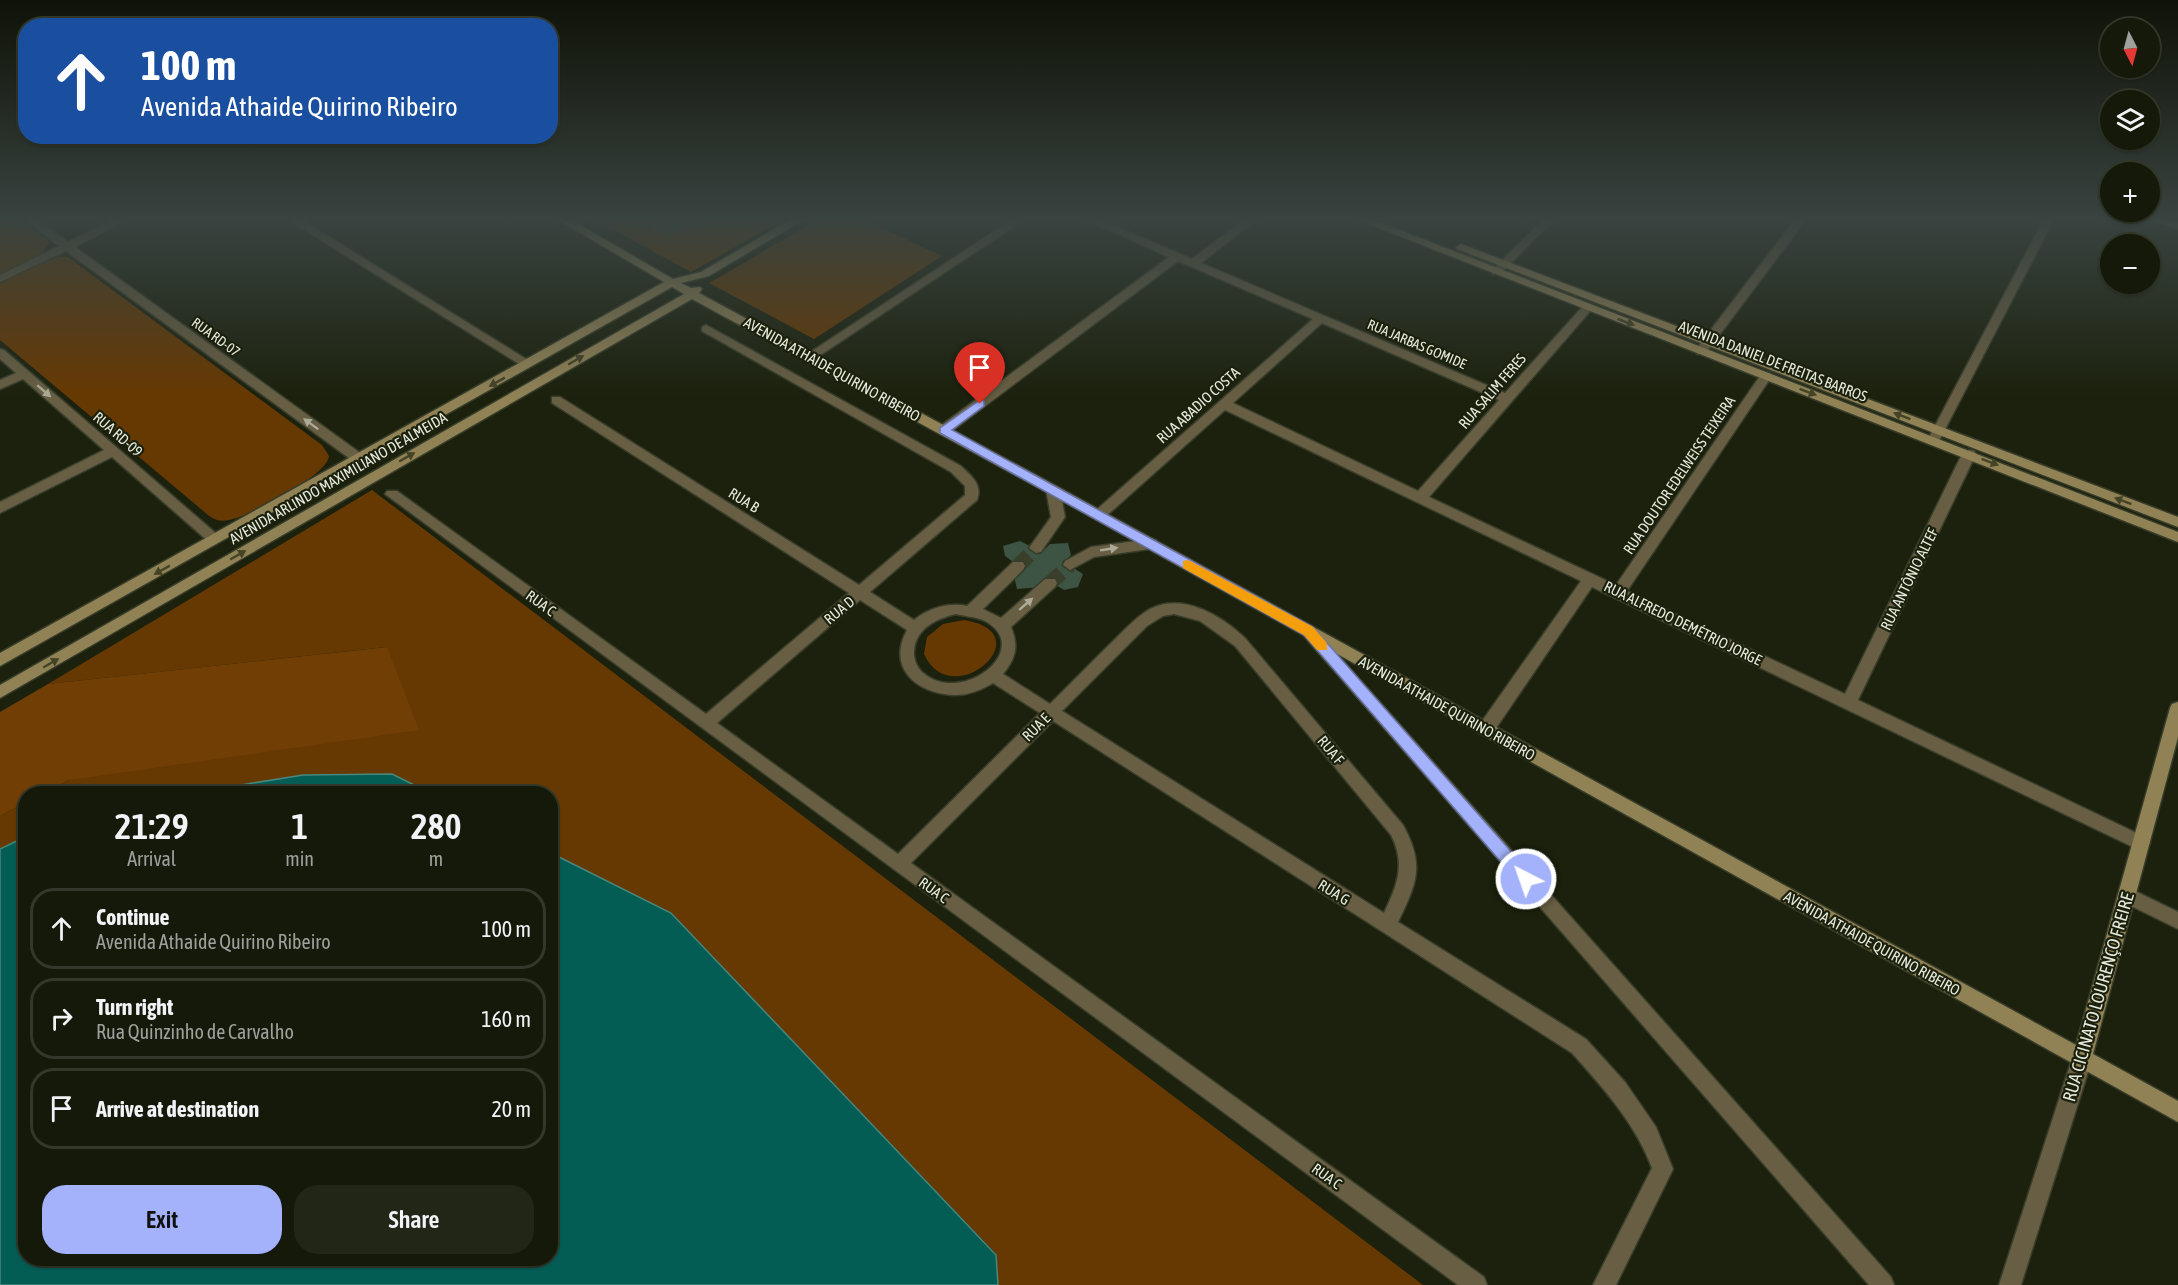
<!DOCTYPE html>
<meta charset="utf-8">
<style>
body{margin:0;font-family:"Asap Condensed",sans-serif;background:#212617;color:#f1f3f6;height:100vh;display:flex;flex-direction:column;font-size:22px;white-space:nowrap}
*{box-sizing:border-box;margin:0}
p{font-size:20px;color:#9da09c}
.icon{flex:none;width:33px;height:33px;fill:none;stroke:currentColor;stroke-width:2;stroke-linecap:round;stroke-linejoin:round}
.map{position:relative;flex:1;overflow:hidden}
.side{position:absolute;left:18px;top:786px;width:540px;height:480px;display:flex;flex-direction:column;background:#141909;border-radius:24px;box-shadow:0 2px 4px #0004,0 0 0 2px #33382a}
.side>*{flex:none}
.top-card{position:absolute;left:18px;top:18px;width:540px;height:126px;border-radius:24px;box-shadow:0 2px 4px #0004,0 0 0 2px #33382a;background:#1a4fa0;color:#fff;overflow:hidden}
.needle{width:39px;rotate:174deg}
.fabs{position:absolute;left:2100px;top:18px;display:grid;gap:12px}
.fabs a{display:grid;place-items:center;width:60px;height:60px;border-radius:50%;background:#141909;box-shadow:0 2px 4px #0004,0 0 0 2px #33382a;font-size:30px}
.pin{position:absolute;display:grid;place-items:center;width:51px;height:51px;color:#fff;margin:-62px -26px;border-radius:50% 50% 50% 0;rotate:-45deg;box-shadow:0 0 6px #0007}
.pin .icon{rotate:45deg}
.me{position:absolute;width:66px;margin:-33px;rotate:319deg;stroke-linejoin:round;filter:drop-shadow(0 0 4px #0008)}
.turn{display:flex;align-items:center;gap:21px;height:126px;padding:0 24px;font-size:27px}
.turn .icon{width:78px;height:78px;stroke-width:2.5}
.turn b{display:block;font-size:42px;line-height:51px}
.eta{display:flex;justify-content:space-evenly;align-items:center;height:102px;text-align:center}
.eta b{font-size:36px;font-weight:600;line-height:42px}
.button{display:flex;gap:12px;margin-top:auto;padding:12px 24px}
.button a{flex:1;height:69px;border-radius:24px;background:#a4b2fc;color:#111;font-size:24px;font-weight:600;line-height:69px;text-align:center}
.button a+a{background:#212617;color:#f1f3f6}
ul{padding:0;list-style:none}
li{display:flex;align-items:center;gap:18px;height:81px;margin:0 12px 9px;padding:0 12px;border:3px solid #33382a;border-radius:24px}
li div{flex:1}
li b{display:block;font-size:22px}
li em{font-style:normal}
.map>svg:first-child{display:block}
.green{fill:#673902}
.forest{fill:#713f05}
.water{fill:#035d55;stroke:#47877e;stroke-width:1.5}
.building{fill:#3d5343}
.lines{fill:none;stroke-linecap:round;stroke-linejoin:round}
.street-tunnel{stroke:#393f2b;stroke-width:15;stroke-dasharray:15 8;stroke-linecap:butt}
.street-casing{stroke:#373d29;stroke-width:3}
.secondary-casing{stroke:#373d29;stroke-width:3}
.street{fill:#675e43;fill-rule:evenodd}
.secondary{fill:#918256;fill-rule:evenodd}
.oneway{fill:#444326}
.oneway2{fill:#acab97}
.route{fill:#a4b2fc;stroke:#6b74a4;stroke-width:1.5}
.slow{fill:#f59e0b}
.labels{text-anchor:middle;dominant-baseline:central;stroke-width:4.5;stroke-linejoin:round;paint-order:stroke}
.far-street-label{font-size:14px;fill:#e5eadc;stroke:#1b210c}
.street-label{font-size:15px;fill:#e5eadc;stroke:#1b210c}
.near-street-label{font-size:18px;fill:#e5eadc;stroke:#1b210c}
</style>
<div class="map">
<svg width="2178" height="1285" viewBox="0 0 2178 1285">
<rect width="100%" height="100%" fill="#1b210c"/>
<path class="green" d="M0 217H18L49 242C44 259 15 267 0 274Z
M590 217H788L691 272Z
M823 217H858L942 256 814 339 709 283Z
M60 257H68L322 445 329 456C328 475 249 517 229 520 220 522 215 520 208 515L0 340V284L46 259Z
M372 490 1423 1285H998L996 1254 671 913 551 853 550 794 430 793 392 774 303 775 191 793 43 794 69 780 386 647 48 684Z
M964 620C1045 633 951 715 924 654L927 637 943 624Z
M25 803V837L0 849V816Z"/>
<path class="forest" d="M387 647 419 730 69 780 43 793 26 794 25 803 0 816V712L48 684Z"/>
<path class="water" d="M392 774 430 793H191L303 775Z
M25 837 26 1258H550L551 853 671 913 996 1255 998 1285H0V849Z"/>
<path class="building" d="M666 217H704L670 236 650 226Z
M1020 541 1042 552 1050 544 1068 543 1071 555 1064 562 1083 574 1078 587 1064 590 1049 581 1043 587 1017 589 1013 572 1019 566 1005 556 1003 546Z"/>
<g class="lines">
<path class="street-tunnel" d="M1018 566 1036 548
M1050 583 1070 565"/>
<defs>
<path id="street" d="M22 217H34L68 242 118 217H132L75 247 363 455 365 458 363 461H353L66 251 0 282V275L59 246Z
M284 217H297L534 364 528 368 524 367Z
M1016 217H1028L813 360H805L803 357Z
M1080 217H1094L1192 259 1248 217H1260L1201 263 1505 393 1584 305H1592V309L1429 497 1616 585 1762 373H1770L1772 376 1627 591 1845 694 1962 454 1969 450 1974 451 1976 454 1858 700 2147 838 2150 843 2147 848 2141 850 2135 848 1592 587 1492 734 1486 735 1480 734 1478 729 1480 724 1581 581 1225 410 1104 518H1094L1092 515 1094 512 1313 319 1178 261 949 433H939V427L1169 257ZM1322 323 1499 400 1418 491 1233 403Z
M1546 217H1557L1500 274H1492V270Z
M1797 217H1808L1705 354H1697V348Z
M2045 217H2055L1939 441 1938 444H1928L1927 441Z
M706 325 961 466C971 476 983 484 977 500L870 592 914 620C929 608 949 602 967 606L1013 562H1023L1025 566 1023 570 983 609 1001 618 1045 579H1055L1057 583 1055 587 1011 627C1019 646 1016 658 1003 674L1050 704C1070 684 1089 665 1109 645 1122 633 1134 618 1150 609 1183 592 1222 616 1245 638L1403 825C1425 865 1417 883 1398 922L1586 1039 1625 1082 1656 1127 1673 1169 1616 1285H1593L1652 1168C1635 1123 1604 1089 1572 1053L1053 721 911 863 1484 1277 1487 1285H1458L385 494 387 491H397L706 714 849 593 552 403V397H560L859 585 965 495V486L951 472 702 331V327ZM860 600 907 630C887 667 915 693 953 695 967 696 981 690 993 683L1040 713 898 854 717 723ZM956 614C964 616 975 617 983 620 1037 647 962 708 922 672 917 667 915 662 914 655 913 630 935 619 956 614ZM1174 614 1200 621 1235 646 1391 835C1406 864 1397 886 1384 913L1062 711 1147 626 1163 616Z
M0 349 4 350 219 536 221 539 219 542H209L112 457 0 513V502L104 450 23 379 0 389V380L16 373 0 359Z
M1053 485 1060 490 1065 517 1041 552 1036 553 1029 548 1051 517 1046 490Z
M1151 539 1156 540 1158 544 1156 548 1094 557 1070 570 1063 565 1065 561 1091 547Z
M1308 625 1313 627 1891 1277 1894 1285H1869L1303 635 1301 631Z
M2127 887 2178 912V929L2121 901 2118 895 2121 889Z
M2082 1049 2089 1052 2092 1059 2021 1285H1999L2072 1059 2075 1052Z"/>
<path id="secondary" d="M553 217H566L673 279 701 272 795 217H808L709 276 681 283 691 288 700 287 702 289 699 293 1058 487 2076 1045 2170 708 2172 704 2178 702V737L2093 1054 2178 1101V1122L1048 493 692 299 0 698V685L684 294 672 287 0 666V653L664 282Z
M1351 217H1366L2178 532V542Z
M2143 217H2160L2178 223V229Z
M1461 244 2178 517V527L1457 249 1456 247Z"/>
</defs>
<use href="#street" class="street-casing"/>
<use href="#secondary" class="secondary-casing"/>
<use href="#street" class="street"/>
<use href="#secondary" class="secondary"/>
</g>
<defs><path id="oneway-solid" d="M-6-.8H1V-3.2L6.5 0L1 3.2V.8H-6Z" transform="scale(1.5)"/></defs>
<g class="oneway">
<use href="#oneway-solid" transform="translate(1626 322) rotate(21)"/>
<use href="#oneway-solid" transform="translate(576 360) rotate(-30)"/>
<use href="#oneway-solid" transform="translate(497 382) rotate(151)"/>
<use href="#oneway-solid" transform="translate(1808 392) rotate(21)"/>
<use href="#oneway-solid" transform="translate(1902 416) rotate(-159)"/>
<use href="#oneway-solid" transform="translate(407 457) rotate(-30)"/>
<use href="#oneway-solid" transform="translate(1990 462) rotate(21)"/>
<use href="#oneway-solid" transform="translate(2123 501) rotate(-159)"/>
<use href="#oneway-solid" transform="translate(238 555) rotate(-30)"/>
<use href="#oneway-solid" transform="translate(162 570) rotate(151)"/>
<use href="#oneway-solid" transform="translate(51 663) rotate(-30)"/>
</g>
<g class="oneway2">
<use href="#oneway-solid" transform="translate(44 391) rotate(41)"/>
<use href="#oneway-solid" transform="translate(311 424) rotate(-144)"/>
<use href="#oneway-solid" transform="translate(1109 549) rotate(-9)"/>
<use href="#oneway-solid" transform="translate(1026 604) rotate(-41)"/>
</g>
<linearGradient id="sky" x2="0" y2="1"><stop stop-color="#0f1207"/><stop offset="0.55" stop-color="#394340"/><stop offset="1" stop-color="#394340" stop-opacity="0"/></linearGradient>
<rect width="2178" height="397" fill="url(#sky)"/>
<path class="route" d="M980 400 984 401V406L952 430 1313 627 1531 874 1534 879 1531 884H1520L1304 635 940 433V428Z"/>
<path class="slow" d="M1188 560 1313 627 1327 643V650H1317L1304 635 1183 568V561Z"/>
<g class="labels">
<g class="far-street-label">
<text transform="translate(216 337) rotate(36)">RUA RD-07</text>
<text transform="translate(1417 344) rotate(23)">RUA JARBAS GOMIDE</text>
</g>
<g class="street-label">
<text transform="translate(1773 361) rotate(21)">AVENIDA DANIEL DE FREITAS BARROS</text>
<text transform="translate(832 369) rotate(29)">AVENIDA ATHAIDE QUIRINO RIBEIRO</text>
<text transform="translate(1492 391) rotate(-49)">RUA SALIM FERES</text>
<text transform="translate(1198 405) rotate(-42)">RUA ABADIO COSTA</text>
<text transform="translate(118 434) rotate(41)">RUA RD-09</text>
<text transform="translate(1679 475) rotate(-56)">RUA DOUTOR EDELWEISS TEIXEIRA</text>
<text transform="translate(338 478) rotate(-30)">AVENIDA ARLINDO MAXIMILIANO DE ALMEIDA</text>
<text transform="translate(744 500) rotate(32)">RUA B</text>
<text transform="translate(1909 579) rotate(-64)">RUA ANTÔNIO ALTEF</text>
<text transform="translate(541 603) rotate(36)">RUA C</text>
<text transform="translate(839 610) rotate(-40)">RUA D</text>
<text transform="translate(1683 623) rotate(26)">RUA ALFREDO DEMÉTRIO JORGE</text>
<text transform="translate(1447 708) rotate(29)">AVENIDA ATHAIDE QUIRINO RIBEIRO</text>
<text transform="translate(1036 727) rotate(-45)">RUA E</text>
<text transform="translate(1331 750) rotate(50)">RUA F</text>
<text transform="translate(934 890) rotate(36)">RUA C</text>
<text transform="translate(1334 892) rotate(32)">RUA G</text>
<text transform="translate(1872 943) rotate(29)">AVENIDA ATHAIDE QUIRINO RIBEIRO</text>
<text transform="translate(1327 1176) rotate(36)">RUA C</text>
</g>
<g class="near-street-label">
<text transform="translate(2098 997) rotate(-74)">RUA CICINATO LOURENÇO FREIRE</text>
</g>
</g>
</svg>
<div class="fabs">
<a><svg class="needle" viewBox="-14 -14 28 28"><path d="M0-13l5 13h-10z" fill="#e53935"/><path d="M0 13l5-13h-10z" fill="#9da09c"/></svg></a>
<a><svg class="icon" aria-label="layers" viewBox="0 0 24 24"><path d="M12 4l9 5-9 5-9-5zM3 14l9 5 9-5"/></svg></a>
<a>+</a>
<a>−</a>
</div>
<div class="pin" style="left:980px;top:404px;background:#d93025"><svg class="icon" aria-label="arrive" viewBox="0 0 24 24"><path d="M6 21V4h12l-3 4 3 4H6"/></svg></div>
<svg class="me" style="left:1526px;top:879px" viewBox="-20 -20 40 40"><circle r="17" fill="#a4b2fc" stroke="#fff" stroke-width="3"/><path d="M0-11L8 9 0 5-8 9z" fill="#fff"/></svg>
<div class="top-card">
<div class="turn"><svg class="icon" aria-label="ahead" viewBox="0 0 24 24"><path d="M12 20V5M6 11l6-6 6 6"/></svg><div><b>100 m</b>Avenida Athaide Quirino Ribeiro</div></div>
</div>
<section class="side">
<div class="eta">
<div><b>21:29</b><p>Arrival</p></div>
<div><b>1</b><p>min</p></div>
<div><b>280</b><p>m</p></div>
</div>
<ul>
<li><svg class="icon" aria-label="ahead" viewBox="0 0 24 24"><path d="M12 20V5M6 11l6-6 6 6"/></svg><div><b>Continue</b><p>Avenida Athaide Quirino Ribeiro</p></div><em>100 m</em></li>
<li><svg class="icon" aria-label="right" viewBox="0 0 24 24"><path d="M7 20v-9h11M14 6l5 5-5 5"/></svg><div><b>Turn right</b><p>Rua Quinzinho de Carvalho</p></div><em>160 m</em></li>
<li><svg class="icon" aria-label="arrive" viewBox="0 0 24 24"><path d="M6 21V4h12l-3 4 3 4H6"/></svg><div><b>Arrive at destination</b></div><em>20 m</em></li>
</ul>
<div class="button"><a>Exit</a><a>Share</a></div>
</section>
</div>
